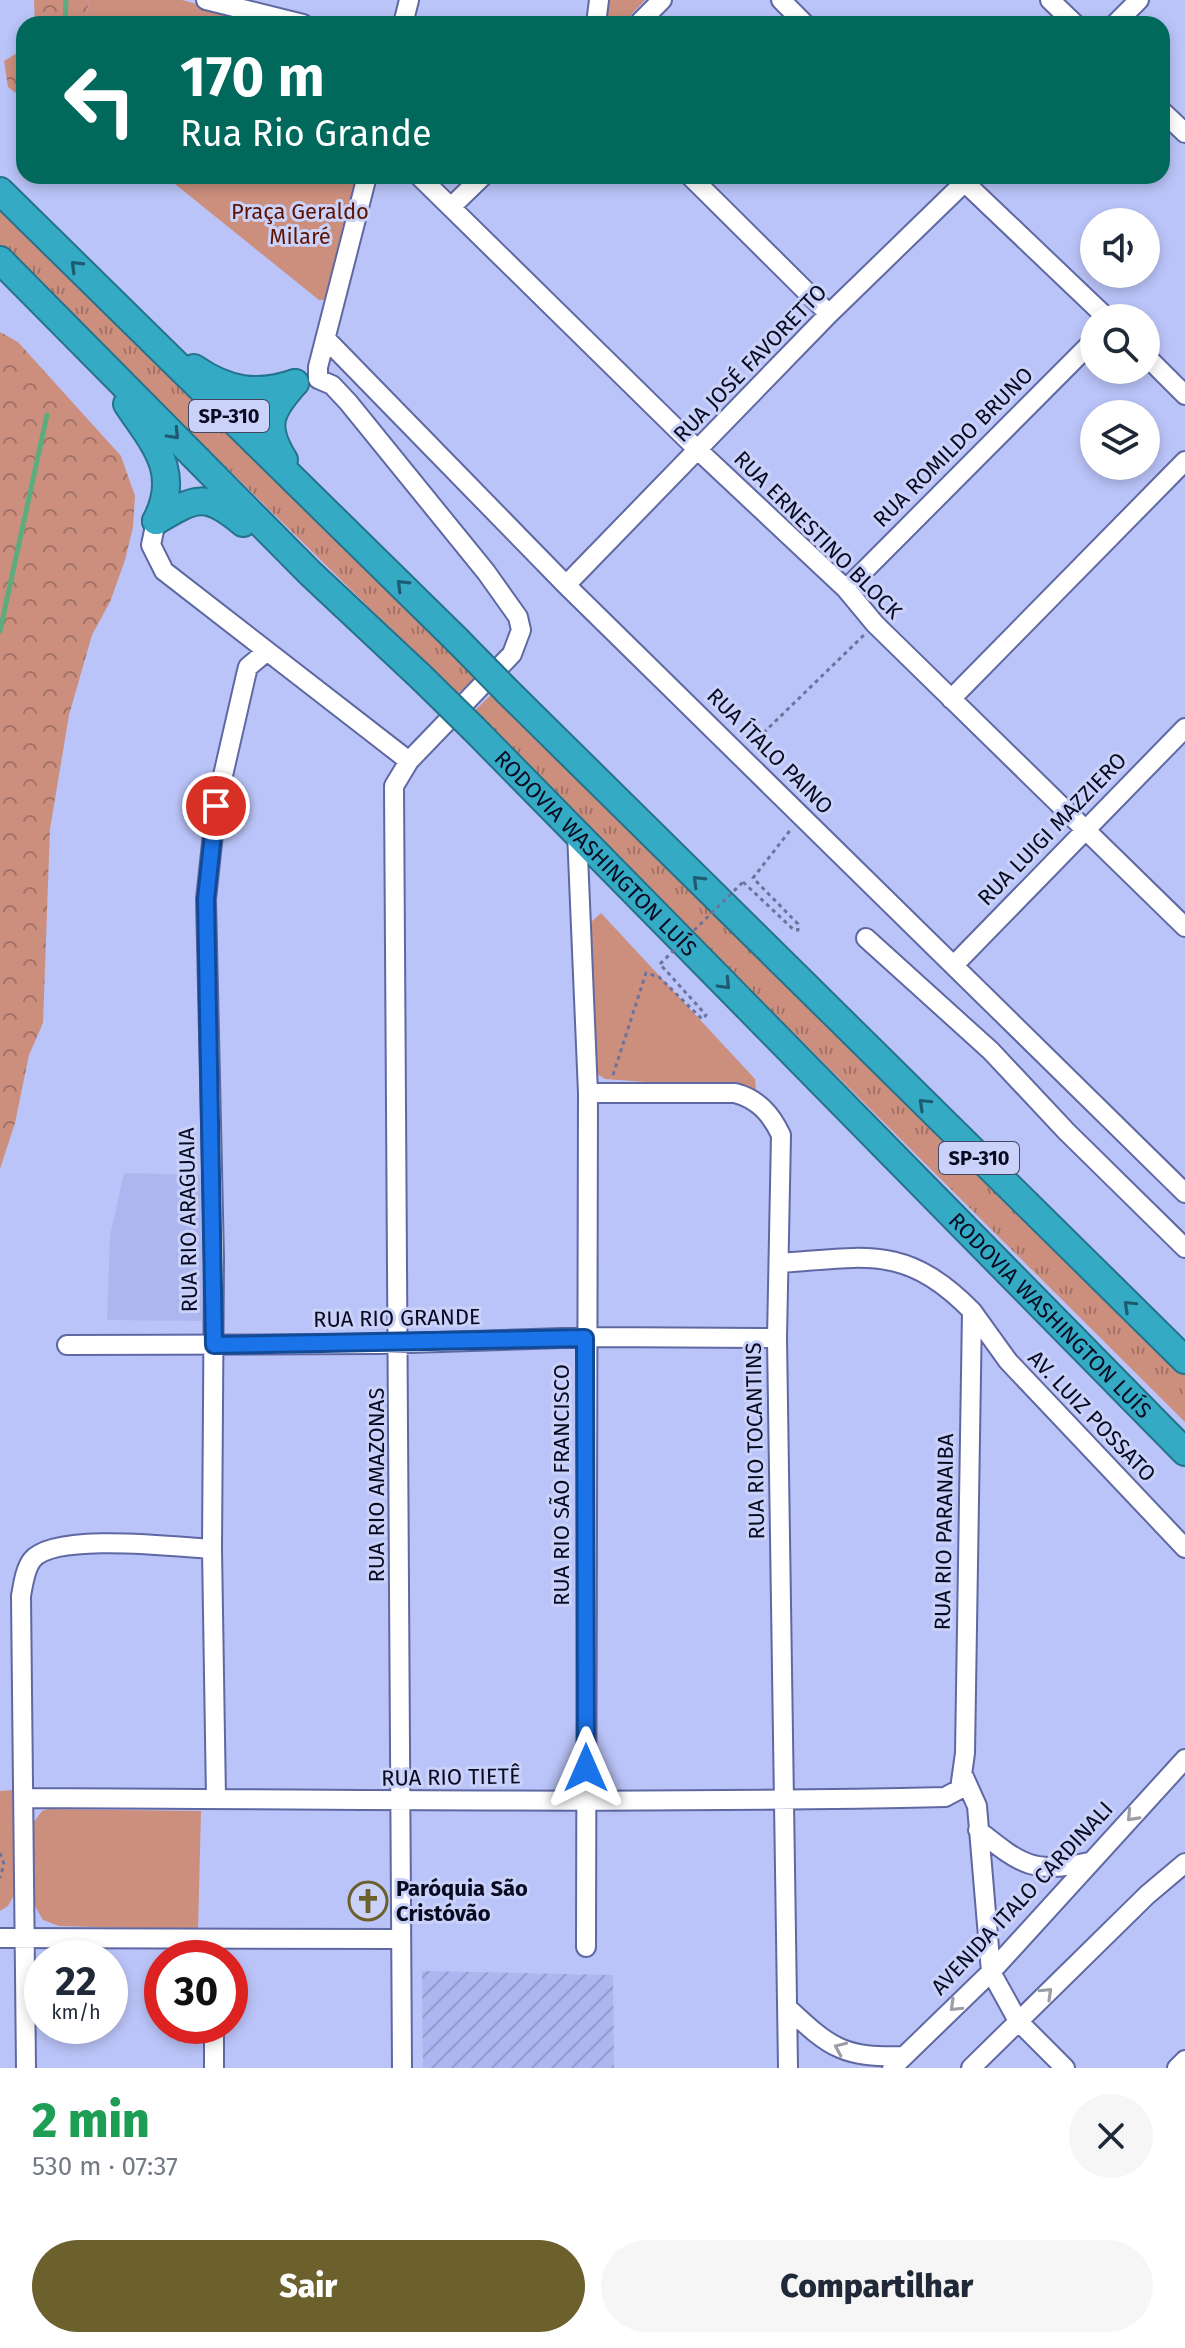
<!DOCTYPE html>
<html lang="pt">
<meta charset="utf-8">
<style>
body{margin:0;font-family:"Fira Sans",sans-serif;background:#f6f6f7;color:#1f2937;height:100vh;display:flex;flex-direction:column;font-size:30px;white-space:nowrap}
*{box-sizing:border-box;margin:0}
p{font-size:26px;color:#747a83}
.icon{flex:none;width:44px;height:44px;fill:none;stroke:currentColor;stroke-width:2;stroke-linecap:round;stroke-linejoin:round}
.map{position:relative;height:2068px;overflow:hidden}
.panel{display:flex;flex-direction:column;background:#fff;flex:1}
.panel>*{flex:none}
.hud{position:absolute;left:16px;top:16px;width:1154px;height:168px;border-radius:24px;box-shadow:0 4px 12px #0003;background:#00695c;color:#fff;overflow:hidden}
.controls{position:absolute;left:1080px;top:208px;display:grid;gap:16px}
.controls a{display:grid;place-items:center;width:80px;height:80px;border-radius:50%;background:#fff;box-shadow:0 4px 12px #0003;font-size:40px}
.speed{position:absolute;left:24px;top:1940px;display:flex;gap:16px;font-size:40px;font-weight:700;text-align:center}
.speed>*{display:grid;place-content:center;width:104px;height:104px;border-radius:50%;background:#fff;box-shadow:0 4px 12px #0003;line-height:1}
.speed small{font-size:20px;font-weight:400}
.speed .limit{border:12px solid #d22;background:#fff;color:#111}
.pin{position:absolute;display:grid;place-items:center;width:68px;height:68px;color:#fff;margin:-34px;border:4px solid #fff;border-radius:50%;box-shadow:0 2px 8px #0007}
.me{position:absolute;width:88px;margin:-44px;rotate:0deg;stroke-linejoin:round;filter:drop-shadow(0 0 6px #0008)}
.turn{display:flex;align-items:center;gap:28px;height:168px;padding:0 32px;font-size:36px}
.turn .icon{width:104px;height:104px;stroke-width:2.5}
.turn b{display:block;font-size:56px;line-height:68px}
.round{display:grid;place-items:center;flex:none;width:84px;height:84px;border-radius:42px;background:#f6f6f7}
.head{display:flex;align-items:center;justify-content:space-between;height:136px;padding:0 32px}
h1{font-size:48px;font-weight:800;line-height:60px;color:#1e9e55}
.button{display:flex;gap:16px;margin-top:auto;padding:16px 32px}
.button a{flex:1;height:92px;border-radius:48px;background:#6c602d;color:#fff;font-size:32px;font-weight:800;line-height:92px;text-align:center}
.button a+a{background:#f6f6f7;color:#1f2937}
.map>svg:first-child{display:block}
.built{fill:#adb6ef}
.industrial{fill:url(#industrial-furrows)}
.grass{fill:url(#grass-tufts)}
.forest{fill:url(#forest-crowns)}
.park{fill:#cc8f7e}
.lines{fill:none;stroke-linecap:round;stroke-linejoin:round}
.stream{stroke:#5cac7d;stroke-width:5}
.minor-casing{stroke:#5f68a2;stroke-width:22}
.highway-casing{stroke:#25728b;stroke-width:30}
.path{stroke:#6d739a;stroke-width:3;stroke-dasharray:4 4;stroke-linecap:butt}
.minor{stroke:#fff;stroke-width:18}
.highway{stroke:#35aac5;stroke-width:26}
.highway-bridge-casing{stroke:#25728b;stroke-width:30;stroke-linecap:butt}
.path-bridge{stroke:#6d739a;stroke-width:3;stroke-dasharray:4 4;stroke-linecap:butt}
.highway-bridge{stroke:#35aac5;stroke-width:26}
.oneway{stroke:#1e5a72}
.oneway2{stroke:#9c9da6}
.route-casing{stroke:#114b97;stroke-width:20}
.route{stroke:#1a73e8;stroke-width:14}
.labels{text-anchor:middle;dominant-baseline:central;stroke-width:6;stroke-linejoin:round;paint-order:stroke}
.shield{fill:#cad2fa;stroke:#424661;stroke-width:2}
.shield-label{font-size:20px;font-weight:bold;fill:#080a20}
.park-label{font-size:22px;fill:#5c1300;stroke:#cad2fa}
.street-label{font-size:22px;fill:#080a20;stroke:#cad2fa}
.poi-label{font-size:22px;font-weight:bold;fill:#080a20;stroke:#cad2fa;text-anchor:start}
</style>
<div class="map">
<svg width="1185" height="2068" viewBox="0 0 1185 2068">
<defs>
<pattern id="industrial-furrows" width="10" height="10" patternUnits="userSpaceOnUse" patternTransform="scale(2)"><rect width="10" height="10" fill="#adb6ef"/><path d="M-1 1l2-2M0 10L10 0M9 11l2-2" fill="none" stroke="#939bcd"/></pattern>
<pattern id="grass-tufts" width="24" height="20" patternUnits="userSpaceOnUse" patternTransform="scale(2)"><rect width="24" height="20" fill="#cc8f7e"/><path d="M3 7l-1-3M5 7V3M7 7l1-3M15 17l-1-3M17 17v-4M19 17l1-3" fill="none" stroke="#a47367"/></pattern>
<pattern id="forest-crowns" width="20" height="18" patternUnits="userSpaceOnUse" patternTransform="scale(2)"><rect width="20" height="18" fill="#cc8f7e"/><path d="M2 6a3 3 0 1 1 6 0M12 15a3 3 0 1 1 6 0" fill="none" stroke="#a47367"/></pattern>
</defs>
<rect width="100%" height="100%" fill="#bac4f8"/>
<path class="built" d="M124 1173 206 1175 202 1321 107 1320 110 1236Z"/>
<path class="industrial" d="M422 1971 613 1975 614 2068H423Z"/>
<path class="grass" d="M0 206 479 675 457 694 0 245Z
M495 691 1185 1369V1422L472 713Z"/>
<path class="forest" d="M34 0H89L85 24H35Z
M24 49V99L8 87 4 61Z
M0 332 18 342 121 456 135 496 133 527 125 560 110 602 92 635 69 715 50 829 43 1023 29 1055 15 1123 0 1169Z"/>
<path class="park" d="M89 0H182L269 24H85Z
M605 0H645L622 24H604Z
M165 176H360L326 300H319Z
M601 913 755 1079 756 1090 605 1079 597 1074 589 924Z
M14 1790 15 1893 8 1906 0 1911V1791Z
M48 1809 201 1811 198 1930 59 1926 43 1920 35 1906 33 1823 42 1811Z"/>
<g class="lines">
<path class="stream" d="M65 24 66 0
M0 631 47 415"/>
<defs>
<path id="minor" d="M206 0 303 24
M781 0 805 24
M1050 0 1075 24
M403 24 409 0
M596 24 599 0
M638 24 662 0
M1115 24 1139 0
M1162 111 1185 133
M419 176 699 451 846 589 875 624 1185 927
M690 176 829 314
M958 176 1107 318
M451 207 483 176
M326 339 566 585 1185 1193
M1146 356 1185 395
M318 379 332 385 348 402 486 572 518 617 521 630 512 654 409 761 394 786 402 2068
M318 379V367L367 176
M156 521 151 545 164 571 409 761
M566 585 829 314 971 176
M846 589 1094 340
M951 699 1185 461
M577 832 588 1093 586 1947
M866 938 991 1051 1066 1131 1185 1248
M954 965 1185 728
M588 1093H735C758 1099 771 1114 781 1135L777 1338 788 2068
M972 1311 1008 1361 1185 1548
M67 1345 380 1344 594 1337 777 1338
M964 1777 977 1806 991 1972 1018 2021 1065 2068
M24 1798C331 1799 638 1804 945 1797L960 1789 965 1753 972 1311C906 1244 866 1257 780 1263
M216 1799 212 1549 214 1259 206 899 216 806 246 675 248 667 266 652
M978 1830C1022 1865 1032 1874 1089 1862
M0 1938 401 1939
M788 2008C831 2049 845 2058 904 2056
M214 2026V2068
M26 2068 21 1596C23 1585 25 1569 32 1560 54 1532 177 1547 212 1549
M892 2068 991 1972 1185 1759
M971 2068 1147 1895 1185 1863
M1177 2068 1185 2060"/>
<g id="highway">
<path d="M0 191 457 640"/>
<path d="M0 260 310 573 421 677"/>
<path d="M194 368C227 391 257 396 295 383"/>
<path d="M127 404C153 443 182 471 156 521"/>
<path d="M284 460C263 426 269 412 295 383"/>
<path d="M156 521C196 497 206 492 243 523"/>
<path d="M508 692 1185 1360"/>
<path id="s1" d="M474 729 1185 1452"/>
</g>
</defs>
<use href="#minor" class="minor-casing"/>
<use href="#highway" class="highway-casing"/>
<path class="path" d="M752 744 864 635
M743 882 794 930H798V924L753 878 792 828
M613 1075 646 973 659 977 702 1019 706 1015 660 964
M0 1853 4 1864 0 1878"/>
<use href="#minor" class="minor"/>
<use href="#highway" class="highway"/>
<defs>
<path id="highway-bridge" d="M457 640 508 692
M421 677 474 729"/>
</defs>
<use href="#highway-bridge" class="highway-bridge-casing"/>
<path class="path-bridge" d="M660 964 743 882"/>
<use href="#highway-bridge" class="highway-bridge"/>
</g>
<defs><path id="oneway-chevron" d="M-2-3.5L2.5 0L-2 3.5" fill="none" stroke-width="1.6" stroke-linecap="round" stroke-linejoin="round" transform="scale(2)"/></defs>
<g class="oneway">
<use href="#oneway-chevron" transform="translate(76 266) rotate(-135)"/>
<use href="#oneway-chevron" transform="translate(174 434) rotate(46)"/>
<use href="#oneway-chevron" transform="translate(402 585) rotate(-135)"/>
<use href="#oneway-chevron" transform="translate(698 881) rotate(-135)"/>
<use href="#oneway-chevron" transform="translate(725 984) rotate(46)"/>
<use href="#oneway-chevron" transform="translate(924 1104) rotate(-136)"/>
<use href="#oneway-chevron" transform="translate(1129 1306) rotate(-136)"/>
</g>
<g class="oneway2">
<use href="#oneway-chevron" transform="translate(1132 1816) rotate(133)"/>
<use href="#oneway-chevron" transform="translate(1047 1993) rotate(-44)"/>
<use href="#oneway-chevron" transform="translate(955 2006) rotate(136)"/>
<use href="#oneway-chevron" transform="translate(840 2048) rotate(-156)"/>
</g>
<g class="lines">
<defs>
<path id="route" d="M216 806 206 899 214 1345 585 1338 586 1768"/>
</defs>
<use href="#route" class="route-casing"/>
<use href="#route" class="route"/>
</g>
<defs>
<symbol id="church-ring" viewBox="-11 -11 22 22"><circle r="9.5" fill="#cad2fa" stroke="#6c602d" stroke-width="1.5"/><path d="M-1.2-6h2.4v3.5h3.3v2.4h-3.3V6h-2.4V-.1h-3.3v-2.4h3.3Z" fill="#6c602d"/></symbol>
</defs>
<g fill-rule="evenodd">
<use href="#church-ring" x="346" y="1879" width="44" height="44"/>
</g>
<g class="labels">
<g class="shield">
<rect x="189" y="400" width="80" height="32" rx="6"/>
<rect x="939" y="1142" width="80" height="32" rx="6"/>
</g>
<g class="shield-label">
<text x="229" y="416">SP-310</text>
<text x="979" y="1158">SP-310</text>
</g>
<g class="park-label">
<text x="300" y="211">Praça Geraldo<tspan x="300" dy="25">Milaré</tspan></text>
</g>
<g class="street-label">
<text transform="translate(750 363) rotate(-46)">RUA JOSÉ FAVORETTO</text>
<text transform="translate(953 447) rotate(-45)">RUA ROMILDO BRUNO</text>
<text transform="translate(818 535) rotate(45)">RUA ERNESTINO BLOCK</text>
<text transform="translate(770 751) rotate(45)">RUA ÍTALO PAINO</text>
<text transform="translate(1052 829) rotate(-46)">RUA LUIGI MAZZIERO</text>
<text stroke="none"><textPath href="#s1" startOffset="174">RODOVIA WASHINGTON LUÍS</textPath></text>
<text transform="translate(188 1220) rotate(-91)">RUA RIO ARAGUAIA</text>
<text stroke="none"><textPath href="#s1" startOffset="822">RODOVIA WASHINGTON LUÍS</textPath></text>
<text transform="translate(397 1318) rotate(-1)">RUA RIO GRANDE</text>
<text transform="translate(1092 1416) rotate(46)">AV. LUIZ POSSATO</text>
<text transform="translate(755 1441) rotate(-91)">RUA RIO TOCANTINS</text>
<text transform="translate(376 1485) rotate(-90)">RUA RIO AMAZONAS</text>
<text transform="translate(561 1485) rotate(-90)">RUA RIO SÃO FRANCISCO</text>
<text transform="translate(944 1532) rotate(-89)">RUA RIO PARANAIBA</text>
<text transform="translate(451 1777) rotate(-1)">RUA RIO TIETÊ</text>
<text transform="translate(1022 1898) rotate(-47)">AVENIDA ITALO CARDINALI</text>
</g>
<g class="poi-label">
<text x="396" y="1888">Paróquia São<tspan x="396" dy="25">Cristóvão</tspan></text>
</g>
</g>
</svg>
<div class="controls">
<a><svg class="icon" aria-label="sound" viewBox="0 0 24 24"><path d="M4 9h4l5-4v14l-5-4H4zM17 9q2 3 0 6"/></svg></a>
<a><svg class="icon" aria-label="search" viewBox="0 0 24 24"><circle cx="10" cy="10" r="6"/><path d="M15 15l6 6"/></svg></a>
<a><svg class="icon" aria-label="layers" viewBox="0 0 24 24"><path d="M12 4l9 5-9 5-9-5zM3 14l9 5 9-5"/></svg></a>
</div>
<div class="speed"><div>22<small>km/h</small></div><div class="limit">30</div></div>
<div class="pin" style="left:216px;top:806px;background:#d93025"><svg class="icon" aria-label="arrive" viewBox="0 0 24 24"><path d="M6 21V4h12l-3 4 3 4H6"/></svg></div>
<svg class="me" style="left:586px;top:1768px" viewBox="-20 -20 40 40"><path d="M0-17L14 15 0 8-14 15z" fill="#1a73e8" stroke="#fff" stroke-width="4"/></svg>
<div class="hud">
<div class="turn"><svg class="icon" aria-label="left" viewBox="0 0 24 24"><path d="M17 20v-9H6M10 6l-5 5 5 5"/></svg><div><b>170 m</b>Rua Rio Grande</div></div>
</div>
</div>
<section class="panel">
<div class="head"><div><h1>2 min</h1><p>530 m · 07:37</p></div><a class="round"><svg class="icon" aria-label="close" viewBox="0 0 24 24"><path d="M6 6l12 12M18 6L6 18"/></svg></a></div>
<div class="button"><a>Sair</a><a>Compartilhar</a></div>
</section>
